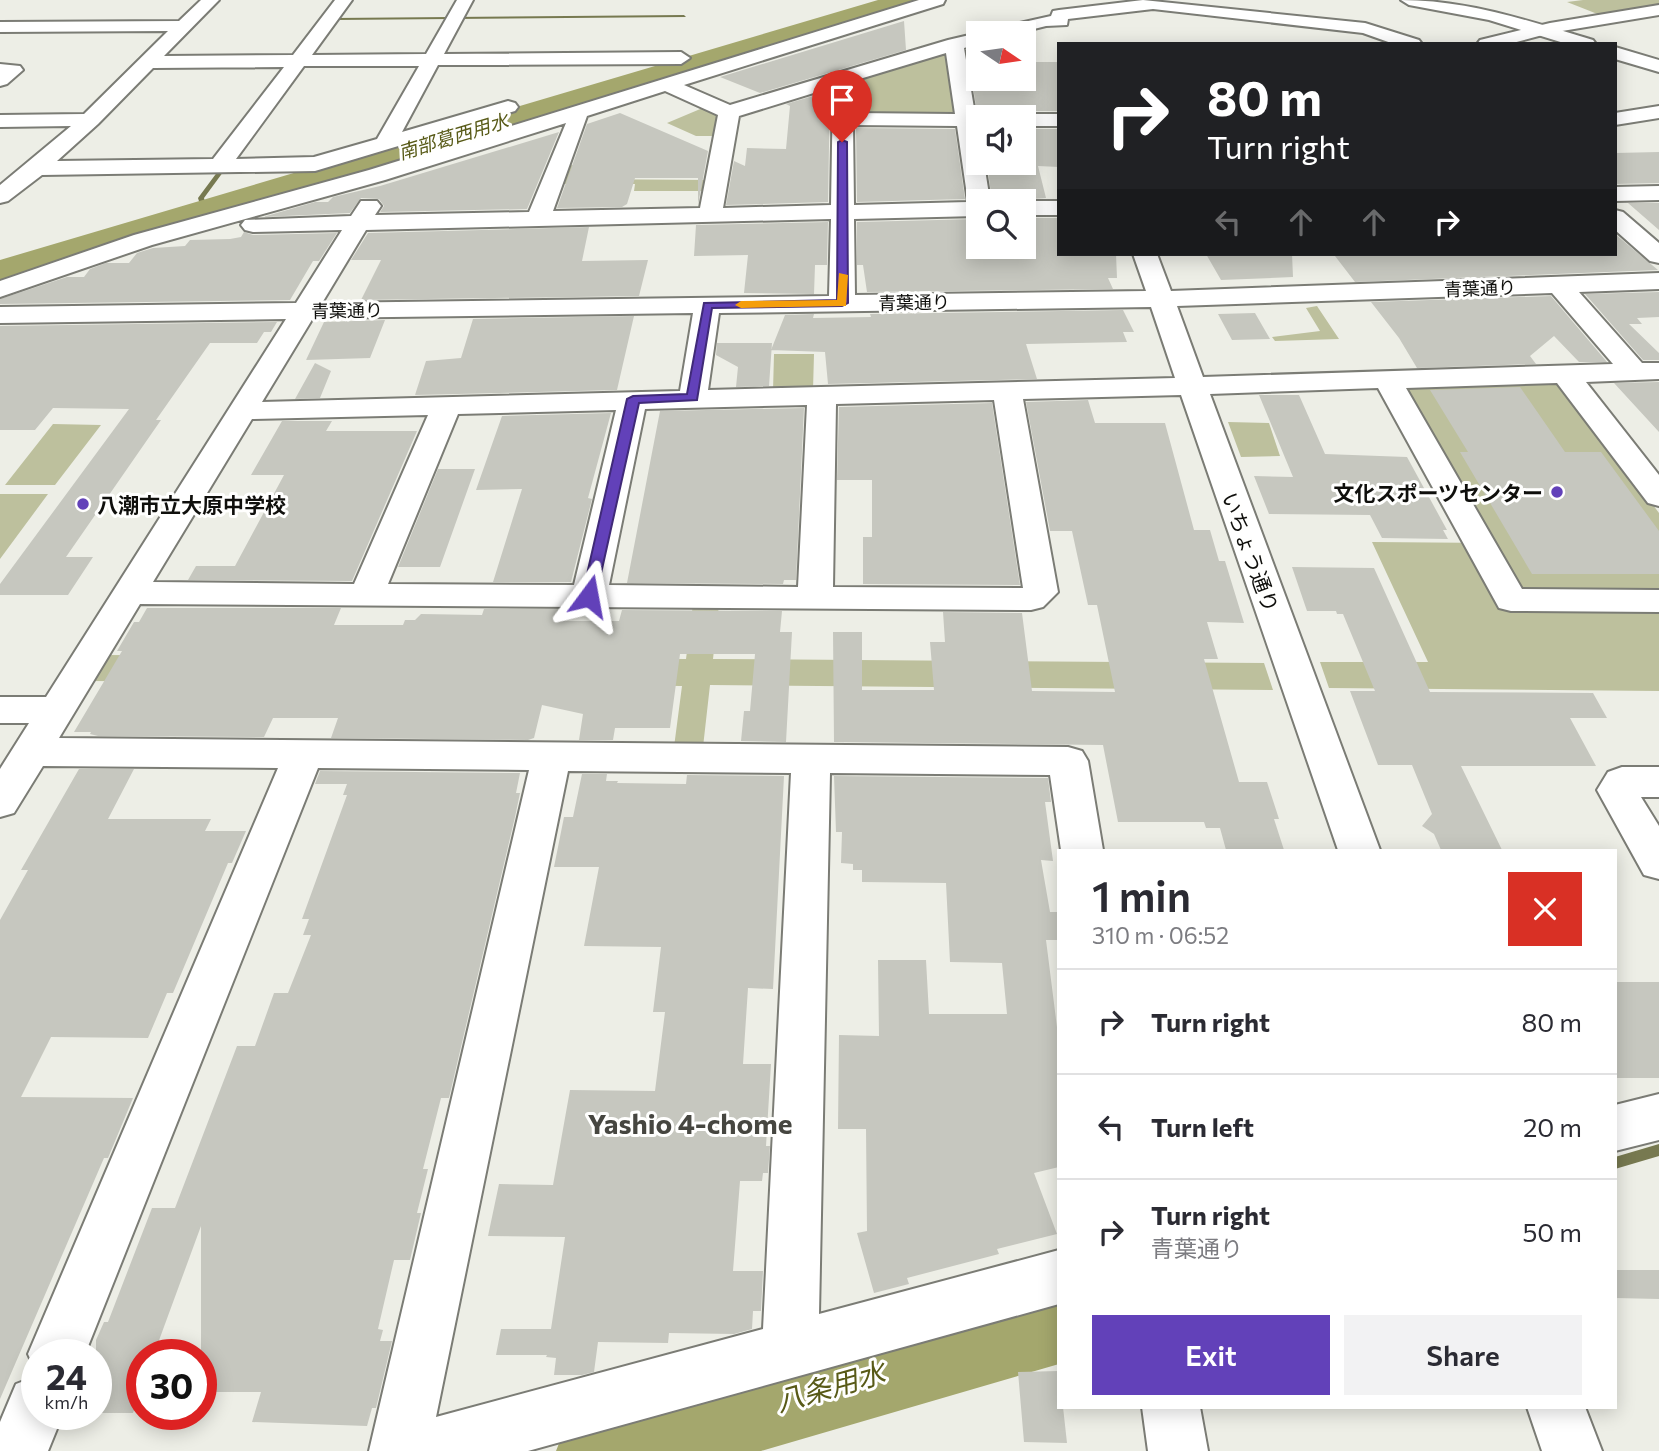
<!DOCTYPE html>
<meta charset="utf-8">
<style>
body{margin:0;font-family:Commissioner,"Noto Sans JP",sans-serif;background:#f2f2f3;color:#2b2b33;height:100vh;display:flex;flex-direction:column;font-size:26px;white-space:nowrap}
*{box-sizing:border-box;margin:0}
p{font-size:23px;color:#7c7c81}
.icon{flex:none;width:38px;height:38px;fill:none;stroke:currentColor;stroke-width:2;stroke-linecap:round;stroke-linejoin:round}
.map{position:relative;flex:1;overflow:hidden}
.panel{position:absolute;left:1057px;top:849px;width:560px;height:560px;display:flex;flex-direction:column;background:#fff;border-radius:0px;box-shadow:0 4px 18px #0003}
.panel>*{flex:none}
.hud{position:absolute;left:1057px;top:42px;width:560px;height:214px;border-radius:0px;box-shadow:0 4px 18px #0003;background:#202124;color:#fff;overflow:hidden}
.needle{width:46px;rotate:103deg}
.buttons{position:absolute;left:966px;top:21px;display:grid;gap:14px}
.buttons a{display:grid;place-items:center;width:70px;height:70px;border-radius:0px;background:#fff;box-shadow:0 4px 18px #0003;font-size:35px}
.speed{position:absolute;left:21px;top:1339px;display:flex;gap:14px;font-size:35px;font-weight:700;text-align:center}
.speed>*{display:grid;place-content:center;width:91px;height:91px;border-radius:50%;background:#fff;box-shadow:0 4px 18px #0003;line-height:1}
.speed small{font-size:18px;font-weight:400}
.speed .limit{border:10px solid #d22;background:#fff;color:#111}
.pin{position:absolute;display:grid;place-items:center;width:60px;height:60px;color:#fff;margin:-72px -30px;border-radius:50% 50% 50% 0;rotate:-45deg;box-shadow:0 0 7px #0007}
.pin .icon{rotate:45deg}
.me{position:absolute;width:77px;margin:-38px;rotate:13deg;stroke-linejoin:round;filter:drop-shadow(0 0 5px #0008)}
.turn{display:flex;align-items:center;gap:24px;height:147px;padding:0 35px;font-size:32px}
.turn .icon{width:91px;height:91px;stroke-width:2.5}
.turn b{display:block;font-size:49px;line-height:60px}
.lanes{display:flex;align-items:center;height:66px;padding:0 35px;background:#0003;justify-content:center;gap:35px;direction:ltr}
.lanes .off{opacity:.35}
.round{display:grid;place-items:center;flex:none;width:74px;height:74px;border-radius:0px;background:#f2f2f3}
.head{display:flex;align-items:center;justify-content:space-between;height:119px;padding:0 35px}
h1{font-size:42px;font-weight:600;line-height:52px}
.primary-button{display:flex;gap:14px;margin-top:auto;padding:14px 35px}
.primary-button a{flex:1;height:80px;border-radius:0px;background:#6241b9;color:#fff;font-size:28px;font-weight:600;line-height:80px;text-align:center}
.primary-button a+a{background:#f2f2f3;color:#2b2b33}
ul{padding:0;list-style:none}
li{display:flex;align-items:center;gap:21px;height:105px;padding:0 35px;border-top:2px solid #e1e1e2}
li div{flex:1}
li b{display:block;font-size:26px}
li em{font-style:normal}
.map>svg:first-child{display:block}
.green{fill:#bdc09d}
.lines{fill:none;stroke-linecap:round;stroke-linejoin:round}
.stream{fill:#777950;fill-rule:evenodd}
.river{fill:#a4a76d;fill-rule:evenodd}
.building{fill:#c6c7bf}
.minor-casing{stroke:#7b7c75;stroke-width:4}
.major-casing{stroke:#7b7c75;stroke-width:4}
.minor{fill:#fff;fill-rule:evenodd}
.major{fill:#fff;fill-rule:evenodd}
.route{fill:#6241b9;stroke:#402a78;stroke-width:2}
.slow{fill:#f59e0b}
.poi-dot{fill:#6241b9;stroke:#fffffe;stroke-width:2.5}
.labels{text-anchor:middle;dominant-baseline:central;stroke-width:6;stroke-linejoin:round;paint-order:stroke}
.far-street-label{font-size:18px;fill:#0f0f0c;stroke:#fffffe}
.far-water-label{font-size:19px;font-style:italic;fill:#585a17;stroke:#fffffe}
.poi-label{font-size:21px;font-weight:bold;fill:#0f0f0c;stroke:#fffffe;text-anchor:end}
.street-label{font-size:21px;fill:#0f0f0c;stroke:#fffffe}
.near-neighbourhood-label{font-size:28px;font-weight:bold;fill:#464640;stroke:#fffffe}
.near-water-label{font-size:28px;font-style:italic;fill:#585a17;stroke:#fffffe}
</style>
<div class="map">
<svg width="1659" height="1451" viewBox="0 0 1659 1451">
<rect width="100%" height="100%" fill="#edeee6"/>
<path class="green" d="M1583 0H1659V6L1600 15 1567 2Z
M948 52 958 115 850 114V78Z
M705 107 719 113 715 136H696L667 123Z
M579 164 574 179 708 180 706 191H634L635 184H560L567 166Z
M1317 306 1339 339 1275 341 1272 337 1320 331 1306 308Z
M774 354H814L813 390 773 391Z
M1560 380 1659 513V691L1329 688 1320 662H1428L1372 542 1492 543 1402 385Z
M1228 422 1269 423 1280 456 1241 457Z
M53 424 101 425 55 485H5Z
M0 494H48L0 559Z
M693 604 719 605 713 659 1264 663 1273 690 710 685 703 747H674L682 686 92 681 108 655 686 659Z"/>
<g class="lines">
<path class="stream" d="M684 15 686 17 334 20 332 19 334 18Z
M224 163 229 164 204 198 207 210 202 211 198 198Z
M1659 1144V1156L1615 1169V1157Z"/>
<path class="river" d="M878 0H919L915 6 0 284V260Z
M1059 1278V1364L761 1451H556L569 1418 602 1405Z"/>
</g>
<path class="building" d="M904 21 906 50 760 93 720 77Z
M969 62H978V79H1024V62H1059V111H1024L1013 117H989L977 112Z
M830 91 828 202 726 205 734 161 745 166 747 148 786 149 790 106 786 104Z
M620 113 708 151 698 205V178H635L627 204 622 207 557 208 587 124Z
M856 128 955 129 965 199 857 202Z
M1024 129H1059V167L1038 166 1046 198 992 201 987 163H1024Z
M559 132 527 209 380 212 384 206 379 199 361 198 350 213 263 217 315 202H328L333 197 380 186Z
M1659 152V183L1615 184V153Z
M1628 203H1659V230Z
M1024 218H1059V254H1116L1117 278H1108L1113 289 867 292 863 265H857V222L978 219V247H1024Z
M828 222 827 265H815L814 294 744 293 748 255 694 256 696 225Z
M589 227 582 261 648 260 639 296 361 300 381 260H351L368 233Z
M244 232 253 235 337 233 319 261H313L290 300 0 304V299L67 277H84L90 269 106 263H129L137 253 153 248 185 246 190 240 230 239 241 237Z
M1615 234 1658 270 1355 282 1335 256 1615 254Z
M1206 254H1292L1293 277 1221 280Z
M1659 292V317L1637 318 1642 324H1629L1659 353V360H1643L1585 294Z
M1551 296 1607 362H1579L1554 336 1530 356 1536 364 1417 368 1399 338 1371 302Z
M1123 310 1134 332H1123L1127 342 1026 344 1037 379 828 384 825 352 771 350 785 315 814 314 813 318 871 317 870 314Z
M1255 313 1270 339 1232 340 1218 314Z
M634 316 617 390 415 395 426 361 461 358 473 319Z
M385 320 370 358 306 360 324 322Z
M277 322 271 332H264L257 343H210L156 420H161L66 557H93L68 595H0V584L129 409 53 408 35 430H0V326Z
M717 343H772L769 386 736 387 738 367 716 355Z
M315 363 331 371 320 398 295 399Z
M1659 382V432L1614 383Z
M1520 387 1565 452H1601L1659 531V574H1532L1460 452H1468L1430 390Z
M1259 395H1299L1325 454 1407 457 1447 530H1443L1448 539 1382 538 1370 515 1269 514 1254 476 1293 477Z
M1088 400 1095 423H1165L1194 530H1210L1219 561H1225L1244 623 1207 622 1218 659H1204L1239 782H1267L1279 819H1274L1284 850H1226L1220 828H1206L1204 822H1118L1103 745 834 742 833 632H862V690H934L930 642H945L943 612 1022 613 1032 691 1115 692 1097 605H1088L1072 531H1050L1026 402Z
M992 403 1020 585 863 584V537H872V480H837L839 407Z
M804 408 796 580H784L783 584 627 583 660 411Z
M611 413 588 498 592 499 571 582H493L522 489 476 490 502 416Z
M282 421H332L326 431H417L352 581 188 580 196 566H235L284 475H251Z
M438 469H475L440 567H398Z
M1292 567 1374 568 1430 692 1593 693 1607 718H1570L1596 766H1461L1502 850H1441L1434 834 1422 826 1432 814 1412 765H1378L1350 691H1375L1343 614H1337L1336 611H1307Z
M147 608H341L334 625H403L405 620H415L421 614 482 615 484 609H565L562 621H619L622 610 782 611 780 632H792L786 742 741 741 744 711H750L755 654H680L670 728H615L613 740H579L583 714 542 705 534 738 528 740 331 738 338 718H273L264 737 98 736 90 734 91 732H74L122 651H117L134 622H139Z
M79 769H134L108 819H211L205 831H246L232 863H228L173 993H167L148 1038 51 1037 21 1097 133 1098 108 1158H104L0 1399V920L28 870H21Z
M320 771 520 773 516 793H520L515 817 449 1098H441L423 1169H428L417 1213H421L410 1260H394L378 1329 383 1330 380 1341H392L376 1408H372L367 1426 252 1422 261 1392H201V1226L154 1354H142V1388L133 1413H96V1340L104 1322H108L152 1208H175L237 1046H255L274 993H288L311 935H303L309 919H302L347 795H343L347 784H315Z
M582 774H607L606 781H618L617 783 686 784 687 775 784 776 773 989 748 988 743 1064H771L766 1146H770L768 1173H763L762 1181H740L733 1271H763L761 1311H753L752 1329 734 1334 669 1333 668 1343 598 1342 594 1372 582 1375H554L556 1358 546 1357 547 1355H496L501 1329H551L565 1237 488 1236 499 1184 553 1185 570 1090 655 1091 665 1012H653L661 947 584 946 599 867H554L564 817H573Z
M834 776 1048 778 1051 802H1045L1053 861 1041 860 1050 912H1059V940H1046L1059 1043V1167L1034 1173 1057 1234 997 1249 999 1254 907 1278 909 1284 874 1293 857 1233 867 1231 866 1129H838L839 1035 879 1036 878 960H926L929 1014H1007L1002 963 950 962 946 883 862 882V870H853V864L841 863 842 832H836Z
M1615 982H1659V1078H1615Z
M1615 1270H1659V1299L1615 1298Z
M1059 1371V1407H1063L1067 1443 1024 1442 1018 1372Z"/>
<g class="lines">
<defs>
<path id="minor" d="M201 0H219L164 56 293 55 335 0H352L312 55 426 54 457 0H473L444 54 681 52 690 58 681 64 438 65 402 132 508 101 515 103 518 107 515 111 315 171 42 175 8 201 0 203V185L71 126 0 127V115L84 114 168 31 0 32V22L179 21ZM304 66H419L377 139 314 157 236 159ZM284 67 213 159 57 161 98 124 153 68Z
M919 0H945L943 4 684 85 730 105 948 40 978 33H981H978V44L964 48 975 114 986 117H978V163H984L990 201H978V216L854 219 855 295 1146 291 1133 254H1157L1171 291 1659 273V289L1579 292 1642 363H1659V379L1586 382 1659 475V506L1648 503 1557 383 1406 388 1522 589 1659 590V612L1511 611 1499 608 1378 388 1210 394 1380 850H1338L1181 395 1023 399 1058 592 1043 607 1031 610 140 604 59 738 1068 747 1082 751 1088 761 1103 850H1061L1050 775 830 773 819 1314 1059 1250V1304L528 1451H369L529 770 318 768 85 1354H37V1374L28 1354 278 768 43 766 14 813 0 817V769L29 723H0V697H46L286 319 0 323V307L296 303 342 230 253 232 245 230 241 225 245 220 351 216 361 201H377L381 206 375 215 529 212 566 123 385 180 152 245 0 297V281L134 235 369 170ZM946 53 955 114 853 113V81ZM833 87 831 205 723 208 739 116ZM665 91 718 115 700 208 553 211 587 116ZM853 125 957 126 968 202 854 205ZM831 219 829 296 322 303 366 230ZM1552 293 1613 364 1203 377 1177 306ZM1151 307 1175 378 708 390 719 313ZM693 313 680 391 262 402 313 318ZM994 400 1023 588 833 587 836 404ZM807 405 798 587 609 585 645 409ZM616 410 574 585 388 584 458 414ZM428 415 354 584 153 582 252 419ZM568 771 791 773 763 1329 436 1417Z
M1143 0 1365 23 1419 40 1422 44H1394L1363 33 1153 9 1068 19 1067 25 1046 26 1018 33H989L992 29 1051 16 1053 11 1059 10Z
M1659 5V15L1550 33 1509 44H1477L1480 40 1550 23Z
M0 64 20 66 23 70 7 84 0 86Z
M1659 106V118L1615 125V113Z
M1024 114H1059V126H1024V117H1016Z
M1659 186V200L1615 201V187Z
M1024 201H1059V215H1024Z
M1615 210 1623 212 1659 243V263L1650 261 1615 230Z
M1622 767H1659V797H1641L1659 826V879L1644 875 1597 790 1608 772Z
M1659 1094V1140L1615 1151V1105Z
M37 1376V1414H63L48 1451H0V1422L16 1384Z
M1142 1407H1200L1208 1451H1148Z
M1527 1407H1585L1602 1451H1542Z"/>
<path id="major" d="M1401 0C1468 0 1529 21 1593 40L1596 44H1567L1489 20 1409 5Z
M1615 47 1659 60V72L1615 59Z"/>
</defs>
<use href="#minor" class="minor-casing"/>
<use href="#major" class="major-casing"/>
<use href="#minor" class="minor"/>
<use href="#major" class="major"/>
</g>
<path class="route" d="M842 140 847 142 848 303 842 306 712 308 697 400 639 403 596 596 589 600 584 599 582 596 627 399 633 396 687 394 704 303 837 300 838 142Z"/>
<path class="slow" d="M839 273 848 275 846 306 741 308 735 305 741 301 837 300Z"/>
<g class="poi-dot">
<circle cx="1557" cy="492" r="7"/>
<circle cx="83" cy="504" r="7"/>
</g>
<g class="labels">
<g class="far-street-label">
<text transform="translate(1480 288) rotate(-2)">青葉通り</text>
<text transform="translate(914 302) rotate(-1)">青葉通り</text>
<text transform="translate(347 310) rotate(-1)">青葉通り</text>
</g>
<g class="far-water-label">
<text transform="translate(453 136) rotate(-17)">南部葛西用水</text>
</g>
<g class="poi-label">
<text x="1543" y="492">文化スポーツセンター</text>
<text x="97" y="504" text-anchor="start">八潮市立大原中学校</text>
</g>
<g class="street-label">
<text transform="translate(1251 552) rotate(70)">いちょう通り</text>
</g>
<g class="near-neighbourhood-label">
<text x="690" y="1123">Yashio 4-chome</text>
</g>
<g class="near-water-label">
<text transform="translate(830 1386) rotate(-16)">八条用水</text>
</g>
</g>
</svg>
<div class="buttons">
<a><svg class="needle" viewBox="-14 -14 28 28"><path d="M0-13l5 13h-10z" fill="#e53935"/><path d="M0 13l5-13h-10z" fill="#7c7c81"/></svg></a>
<a><svg class="icon" aria-label="sound" viewBox="0 0 24 24"><path d="M4 9h4l5-4v14l-5-4H4zM17 9q2 3 0 6"/></svg></a>
<a><svg class="icon" aria-label="search" viewBox="0 0 24 24"><circle cx="10" cy="10" r="6"/><path d="M15 15l6 6"/></svg></a>
</div>
<div class="speed"><div>24<small>km/h</small></div><div class="limit">30</div></div>
<div class="pin" style="left:842px;top:142px;background:#d93025"><svg class="icon" aria-label="arrive" viewBox="0 0 24 24"><path d="M6 21V4h12l-3 4 3 4H6"/></svg></div>
<svg class="me" style="left:589px;top:596px" viewBox="-20 -20 40 40"><path d="M0-17L14 15 0 8-14 15z" fill="#6241b9" stroke="#fff" stroke-width="4"/></svg>
<div class="hud">
<div class="turn"><svg class="icon" aria-label="right" viewBox="0 0 24 24"><path d="M7 20v-9h11M14 6l5 5-5 5"/></svg><div><b>80 m</b>Turn right</div></div>
<div class="lanes"><svg class="icon off" aria-label="left" viewBox="0 0 24 24"><path d="M17 20v-9H6M10 6l-5 5 5 5"/></svg><svg class="icon off" aria-label="ahead" viewBox="0 0 24 24"><path d="M12 20V5M6 11l6-6 6 6"/></svg><svg class="icon off" aria-label="ahead" viewBox="0 0 24 24"><path d="M12 20V5M6 11l6-6 6 6"/></svg><svg class="icon" aria-label="right" viewBox="0 0 24 24"><path d="M7 20v-9h11M14 6l5 5-5 5"/></svg></div>
</div>
<section class="panel">
<div class="head"><div><h1>1 min</h1><p>310 m · 06:52</p></div><a class="round" style="background:#d93025;color:#fff"><svg class="icon" aria-label="close" viewBox="0 0 24 24"><path d="M6 6l12 12M18 6L6 18"/></svg></a></div>
<ul>
<li><svg class="icon" aria-label="right" viewBox="0 0 24 24"><path d="M7 20v-9h11M14 6l5 5-5 5"/></svg><div><b>Turn right</b></div><em>80 m</em></li>
<li><svg class="icon" aria-label="left" viewBox="0 0 24 24"><path d="M17 20v-9H6M10 6l-5 5 5 5"/></svg><div><b>Turn left</b></div><em>20 m</em></li>
<li><svg class="icon" aria-label="right" viewBox="0 0 24 24"><path d="M7 20v-9h11M14 6l5 5-5 5"/></svg><div><b>Turn right</b><p>青葉通り</p></div><em>50 m</em></li>
</ul>
<div class="primary-button"><a>Exit</a><a>Share</a></div>
</section>
</div>
